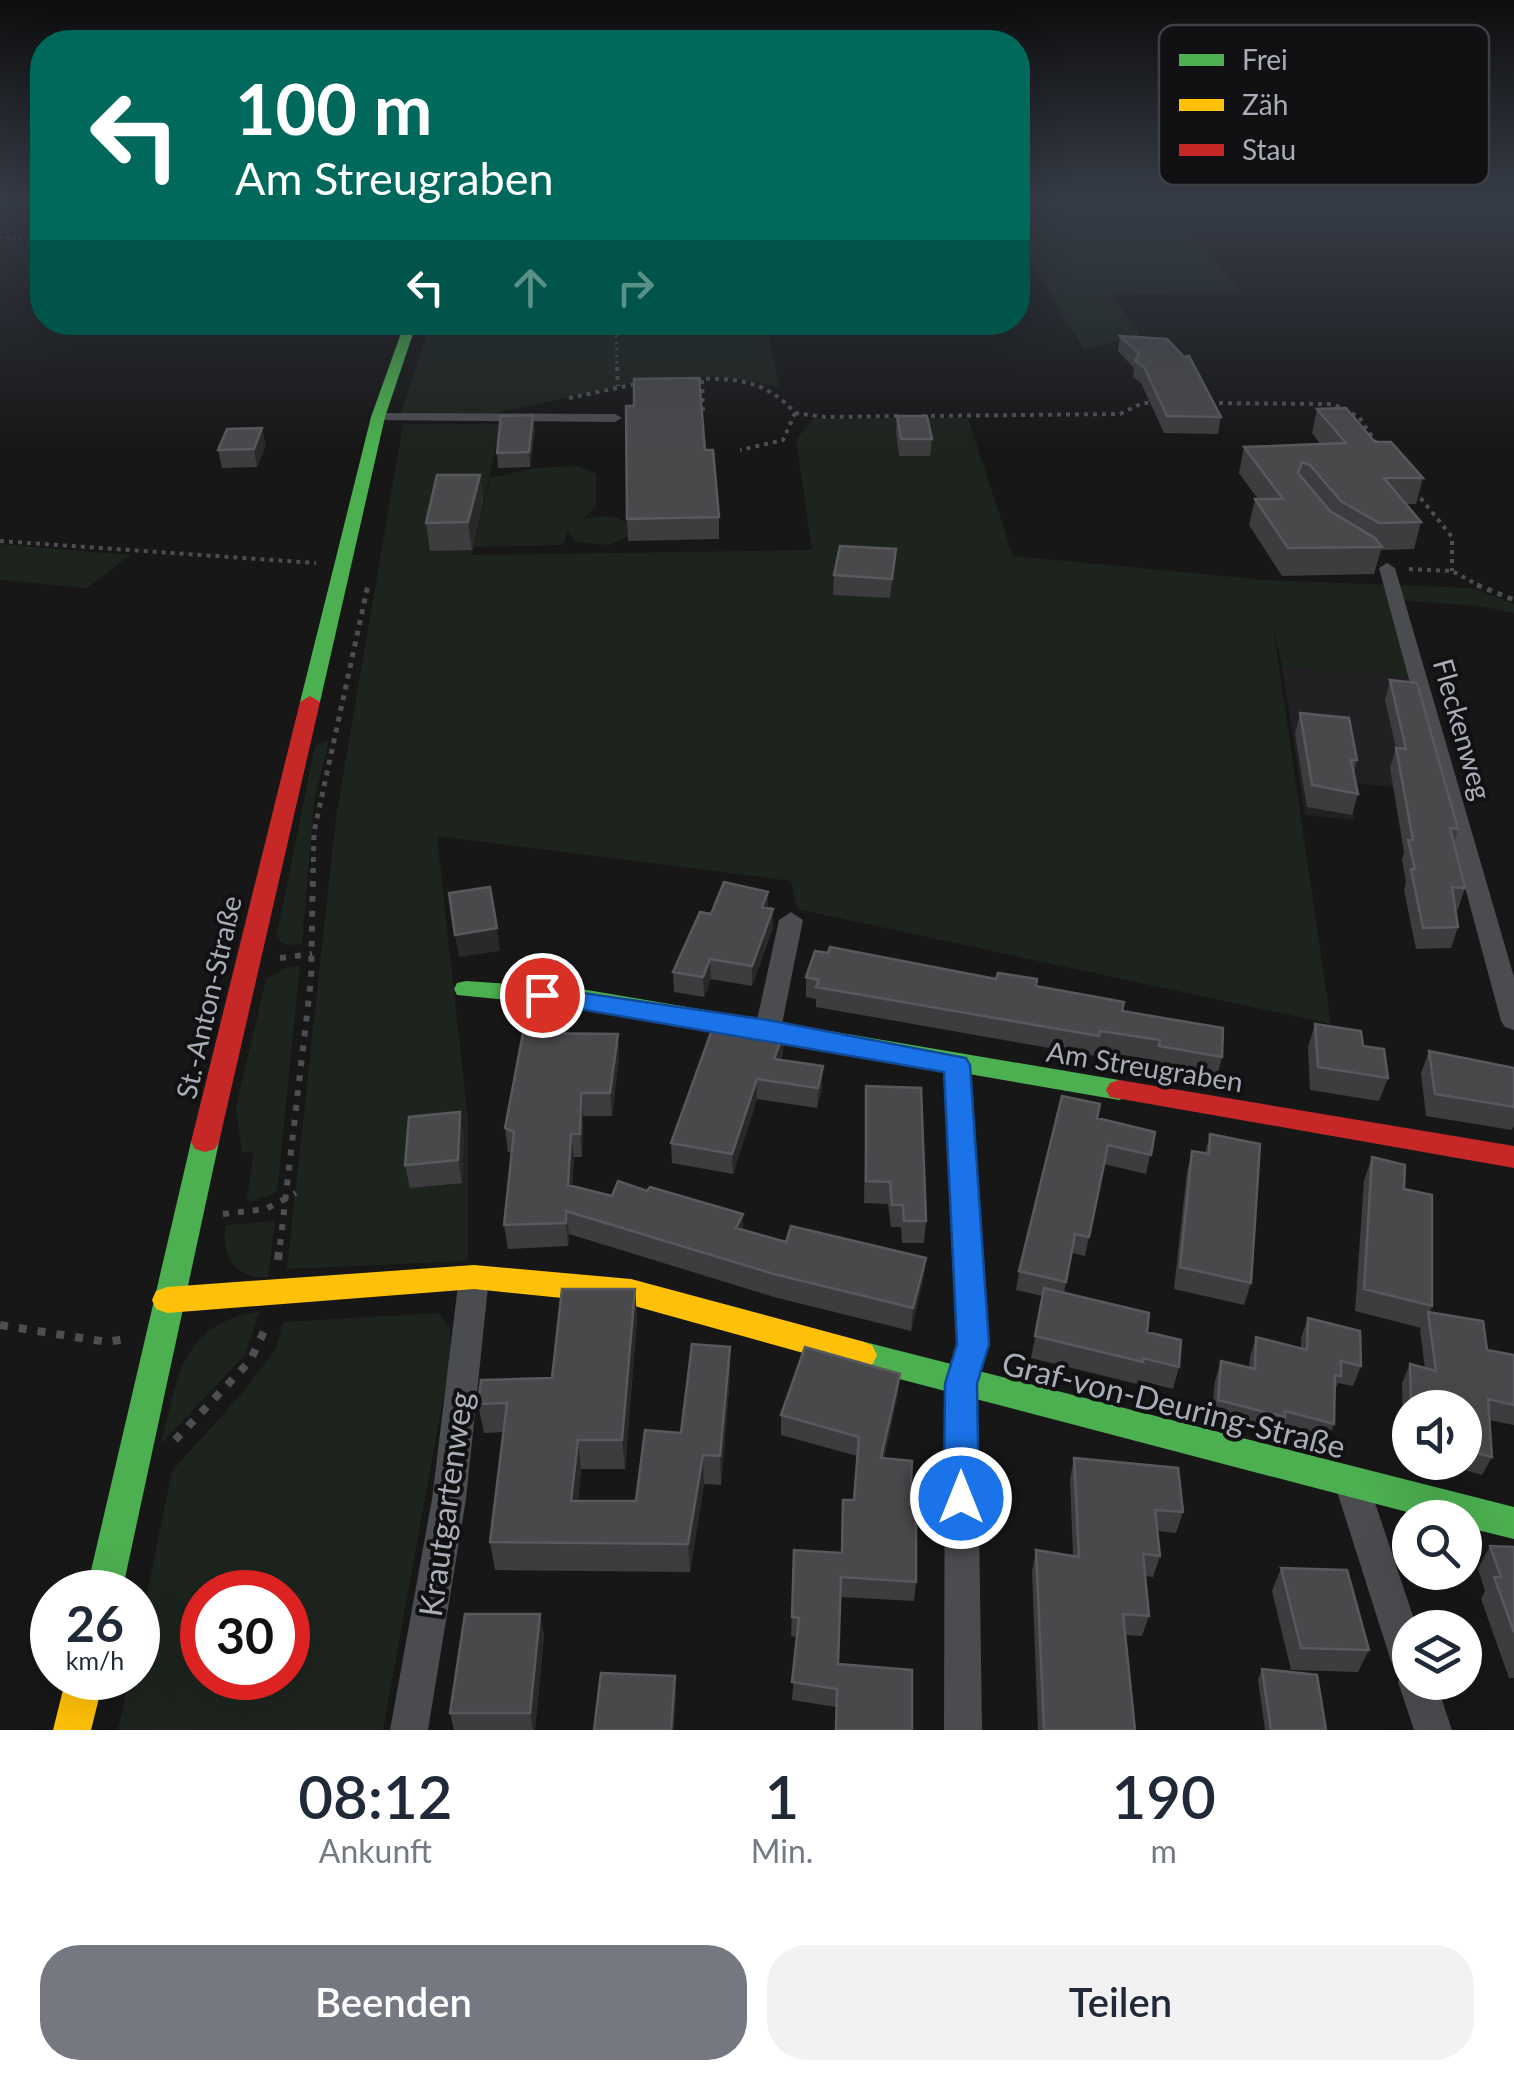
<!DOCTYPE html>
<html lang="de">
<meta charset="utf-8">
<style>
body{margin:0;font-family:Lato,sans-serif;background:#f2f2f3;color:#1f2937;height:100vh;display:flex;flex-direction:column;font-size:38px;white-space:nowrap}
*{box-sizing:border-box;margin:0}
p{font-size:32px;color:#747a83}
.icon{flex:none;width:55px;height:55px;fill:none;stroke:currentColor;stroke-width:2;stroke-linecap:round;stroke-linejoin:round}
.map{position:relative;height:1730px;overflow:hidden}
.drawer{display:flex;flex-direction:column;background:#fff;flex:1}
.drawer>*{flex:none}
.hud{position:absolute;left:30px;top:30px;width:1000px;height:305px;border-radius:40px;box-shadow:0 10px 40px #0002;background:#00695c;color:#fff;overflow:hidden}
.buttons{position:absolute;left:1392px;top:1390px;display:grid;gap:20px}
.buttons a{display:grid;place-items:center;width:90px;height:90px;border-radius:50%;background:#fff;box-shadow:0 10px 40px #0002;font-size:50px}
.speed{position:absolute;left:30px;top:1570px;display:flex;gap:20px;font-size:50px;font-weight:700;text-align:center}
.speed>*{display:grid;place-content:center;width:130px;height:130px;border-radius:50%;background:#fff;box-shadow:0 10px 40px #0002;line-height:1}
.speed small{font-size:25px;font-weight:400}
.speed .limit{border:15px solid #d22;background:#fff;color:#111}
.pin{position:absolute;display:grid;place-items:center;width:85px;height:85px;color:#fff;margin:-42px;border:5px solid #fff;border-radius:50%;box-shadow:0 2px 10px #0007}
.me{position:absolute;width:110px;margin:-55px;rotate:0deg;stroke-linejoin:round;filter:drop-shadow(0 0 8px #0008)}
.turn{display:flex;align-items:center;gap:35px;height:210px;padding:0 40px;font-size:45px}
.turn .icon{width:130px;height:130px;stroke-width:2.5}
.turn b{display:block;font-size:70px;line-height:85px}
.lanes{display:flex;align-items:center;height:95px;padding:0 40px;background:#0003;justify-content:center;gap:50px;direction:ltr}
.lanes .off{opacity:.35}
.eta{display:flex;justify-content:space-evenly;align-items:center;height:170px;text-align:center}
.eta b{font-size:60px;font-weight:600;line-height:70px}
.primary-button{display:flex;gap:20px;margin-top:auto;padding:20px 40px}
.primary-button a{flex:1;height:115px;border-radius:40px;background:#757880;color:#fff;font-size:40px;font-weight:600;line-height:115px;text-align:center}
.primary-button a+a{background:#f2f2f3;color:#1f2937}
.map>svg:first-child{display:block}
.built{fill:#212123}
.green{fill:#1d241e;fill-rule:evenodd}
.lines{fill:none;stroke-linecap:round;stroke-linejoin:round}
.path-far4{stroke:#4d4e52;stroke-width:2.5;stroke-dasharray:2.5 4;stroke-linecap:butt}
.path-far3{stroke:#4d4e52;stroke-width:4;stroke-dasharray:4 5;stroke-linecap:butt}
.path-far2{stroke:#4d4e52;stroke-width:5;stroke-dasharray:5 6;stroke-linecap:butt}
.path-far1{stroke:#4d4e52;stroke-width:6;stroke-dasharray:6 9;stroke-linecap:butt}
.path{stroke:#4d4e52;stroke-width:8;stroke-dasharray:8 11;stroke-linecap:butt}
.street{fill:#4b4c50;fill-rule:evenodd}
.fast{fill:#4caf50;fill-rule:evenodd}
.slow{fill:#ffc107;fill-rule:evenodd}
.jam{fill:#c62828;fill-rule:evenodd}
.wall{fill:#3d3d3f}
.shaded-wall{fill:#29292a}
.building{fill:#49494c;stroke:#58595d;stroke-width:2.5}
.route{fill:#1a73e8;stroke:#114b97;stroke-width:2.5}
.labels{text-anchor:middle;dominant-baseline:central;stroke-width:8;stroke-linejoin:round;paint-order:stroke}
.street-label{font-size:28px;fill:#a8adb8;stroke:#111113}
.near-street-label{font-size:32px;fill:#a8adb8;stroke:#111113}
.key{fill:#111113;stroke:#3e4045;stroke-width:2.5}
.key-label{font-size:28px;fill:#a8adb8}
</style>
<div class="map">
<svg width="1514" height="1730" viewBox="0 0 1514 1730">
<rect width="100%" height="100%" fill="#171717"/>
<path class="built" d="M1282 667 1412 676 1443 793 1349 782 1355 820 1305 815Z"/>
<path class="green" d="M1018 201H1159L1244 292 1113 295 1140 335 1084 350 1018 242Z
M431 323H765L780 388C684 358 593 395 500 412 467 418 433 415 400 415Z
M968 418 1013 556 1266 580 1474 588 1514 604V613L1479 606 1394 600 1412 676 1282 667 1273 625 1331 1024 797 909 791 881 437 836 468 1120V1261L287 1269 336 817 403 424H501L472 555 812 550 796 439 814 419Z
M578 466 596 474V507L583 519C601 515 618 515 633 526V534L609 545 576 542 568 532 563 545 474 547 490 478 534 468Z
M0 544 130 555 87 588 0 580Z
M329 740 314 803 302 944 286 945 276 938 315 746Z
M300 966 277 1192 251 1202 247 1199 254 1151 242 1153 236 1107 266 979 288 967Z
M275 1221 268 1277C234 1279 221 1255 226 1225Z
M260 1311 245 1355 161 1444C178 1378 180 1324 260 1311Z
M438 1313 450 1328 451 1355 383 1730H118L129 1678H138V1638L172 1471 245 1390 275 1350 283 1322ZM202 1592H288V1678H202Z"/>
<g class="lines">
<path class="path-far4" d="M0 237 42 241
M616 322 617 369"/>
<path class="path-far3" d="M617 367 618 386
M697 379C738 378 767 381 795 413L783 440 740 450
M569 398 641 383
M1210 403 1333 404 1359 417 1379 447
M795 413 825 417 901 416
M698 416 703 415 702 379
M922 416 1120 414 1142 403H1154
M1415 491 1452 537V571
M0 541 316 563
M1409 569 1452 571 1482 587"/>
<path class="path-far2" d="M1477 585 1514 600
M313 873 314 832 368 585"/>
<path class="path-far1" d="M280 958 312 954
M223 1214 266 1209 296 1193
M280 1245 311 980 313 870"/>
<path class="path" d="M278 1260 280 1242
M0 1325 107 1342 125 1339
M175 1440 250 1361 267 1325"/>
<path class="street" d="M378 413 615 414 622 418 615 422 373 420V414Z
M1387 563 1395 568 1514 977V1030L1505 1027 1501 1021 1379 568Z
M791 912 803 920 781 1029 777 1035H759L755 1029 779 920Z
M957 1056 966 1058 970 1065 989 1344 977 1383 982 1730H944L945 1383 957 1344 944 1065 948 1058Z
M474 1265 485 1268 489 1277 466 1499 428 1730H390L432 1499 459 1277 463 1268Z
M1351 1466 1363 1471 1368 1482 1417 1628H1410V1682H1436L1452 1730H1414L1398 1682 1401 1676 1391 1661 1334 1482 1339 1471Z"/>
<path class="fast" d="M405 322H417L385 417 320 702 310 708 303 706 300 702 371 417Z
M466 981 581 989 1119 1080 1128 1083 1132 1090 1128 1097 1119 1100 581 1007 457 995 454 989 457 983Z
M205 1132 215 1135 219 1142 122 1592H86L191 1142 195 1135Z
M861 1341 1514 1507V1539L1465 1527V1518H1430L861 1369 850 1365 845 1355 850 1345Z"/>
<path class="slow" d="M474 1265 631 1279 861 1341 872 1345 877 1355 872 1365 861 1369 631 1305 474 1289 167 1313 156 1309 152 1300 156 1291 167 1287Z
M66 1678H104L91 1730H53Z"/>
<path class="jam" d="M310 696 320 702 219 1142 215 1149 205 1152 195 1149 191 1142 300 702Z
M1119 1080 1514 1146V1168L1110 1097 1106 1090 1110 1083Z"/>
</g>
<path class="wall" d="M1120 336 1221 417 1218 434 1164 433 1141 383 1133 377 1134 368 1118 351Z
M1317 409 1375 442 1423 478 1416 504H1406L1421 522 1414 549 1381 550 1374 574 1282 576 1249 525 1255 499H1258L1239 473 1244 447 1320 444 1312 433Z
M897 416 932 439 930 456H899L896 433Z
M535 429 530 467 498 468 497 453Z
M266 445 257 467 222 468 218 450Z
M705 450 719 517V539L628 541 627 519Z
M480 475 483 502 472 550 430 551 426 523Z
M896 549 890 598 833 595 834 575Z
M1390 680 1458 829 1454 843 1465 888 1458 909H1455L1458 927 1451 948 1416 949 1404 890 1406 882 1402 860 1404 852 1390 768 1396 748 1385 700Z
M1300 713 1357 760 1354 773 1358 794 1352 815 1307 807 1295 734Z
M768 892V908L773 909V928L752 986 711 979 704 997 674 992 673 972 711 914Z
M806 977 1036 986 1122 1011 1222 1057 1217 1077 1155 1066V1060L1096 1051 1095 1056 816 1007V999L806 997Z
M1315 1024 1363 1046 1388 1078 1379 1101 1310 1090 1308 1047Z
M784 1032 783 1052 781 1060 822 1087 817 1108 757 1099 733 1174 672 1163 671 1143Z
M618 1034 619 1057 612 1116H583L582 1157H574L572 1186 786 1242 926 1258 923 1281 911 1331 774 1297 569 1234 568 1246 508 1249 504 1225 512 1153 508 1152 505 1128Z
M1429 1051 1514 1068V1125L1512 1130 1426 1116 1421 1073Z
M866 1086 926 1221 924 1243H902L901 1227H891L888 1204 864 1203Z
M1097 1118 1155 1132 1146 1174 1104 1164 1085 1256 1072 1253 1064 1293 1147 1332 1179 1367 1173 1389 1138 1380 1137 1384 1031 1358 1043 1296 1016 1290 1019 1271Z
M1210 1134 1251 1283 1244 1305 1174 1289 1187 1172 1192 1151 1205 1153Z
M464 1135 462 1183 410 1188 405 1165Z
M1372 1157 1404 1189 1432 1306 1430 1312 1487 1350 1514 1355V1425L1489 1420 1492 1457 1482 1475 1436 1462H1465V1408H1410V1456L1403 1454 1402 1383 1410 1364 1425 1368 1420 1330 1421 1328 1355 1311 1364 1180Z
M635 1289 637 1319 625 1469H581L578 1501H636L681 1433 730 1376 721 1485 704 1484 690 1572 495 1570 490 1542 504 1432 484 1433 478 1404 552 1378Z
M1308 1318 1361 1366 1353 1386 1338 1383 1334 1393V1424L1326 1444 1279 1432 1277 1437 1211 1420 1215 1381 1221 1361 1249 1367 1250 1357 1256 1337 1301 1348V1338Z
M898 1394 884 1458 910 1504 916 1582 914 1601 840 1597 838 1664 912 1730H836V1707L792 1700 797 1637 791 1636 794 1550 841 1553 843 1500H854L857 1456 781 1435V1415Z
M1074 1458 1183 1512 1176 1533 1157 1531 1160 1556 1153 1577 1145 1576 1149 1616 1142 1636 1125 1635 1135 1730H1038L1032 1571 1036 1550 1073 1556 1070 1479Z
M1490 1546 1514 1547V1678H1509L1481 1599 1485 1591 1478 1569Z
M1281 1568 1369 1650 1358 1672 1291 1670 1272 1591Z
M540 1614 544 1636 535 1730H454L450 1713Z
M1262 1669 1326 1730H1265L1258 1680Z"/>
<path class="shaded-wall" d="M533 415 535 429 530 467 529 452Z
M262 428 266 445 257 467 254 449Z
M480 475 483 502 472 550 468 522Z
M768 892V911L762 907Z
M773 909V928L752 986V966Z
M497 928 500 951 459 957 455 935Z
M710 959 711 979 704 997 703 977Z
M784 1032 783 1052 774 1080V1059Z
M618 1034 619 1057 612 1116 610 1093Z
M823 1066 822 1087 817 1108 818 1088Z
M757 1079V1099L733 1174 732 1154Z
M581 1093 583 1116 582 1157 580 1134Z
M460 1112 464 1135 462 1183 458 1160Z
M571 1134 574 1157 571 1208 568 1185Z
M566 1211 569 1234 568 1246 566 1223Z
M743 1214V1238L736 1228Z
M926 1258 923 1281 911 1331 913 1308Z
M635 1289 637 1319 625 1469 622 1440Z
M730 1347V1376L721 1485 720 1456Z
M900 1374 898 1394 879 1478 881 1458Z
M578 1440 581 1469 575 1529 571 1501Z
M703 1455 704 1484 690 1572 688 1544Z
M540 1614 544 1636 535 1730H533L530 1713Z
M675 1676 676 1698 674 1730H671Z"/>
<path class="building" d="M1120 336 1167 339 1184 357 1189 356 1221 417 1167 416 1144 367 1135 361 1139 354Z
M699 378 705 450H713L719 517 627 519 626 406H634V379Z
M1346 408 1375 442H1391L1423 478H1384L1421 522 1379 523 1341 501 1310 465 1302 462 1298 473 1330 511 1375 538 1382 547 1288 548 1255 499H1283L1244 447 1346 443 1317 409Z
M533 415 529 452 497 453 501 416Z
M897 416H927L932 439H901Z
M262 428 254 449 218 450 227 429Z
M437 475H480L468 522 426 523Z
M840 546 896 549 892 579 834 575Z
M1390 680 1417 683 1458 829 1450 828 1465 888 1452 887 1458 927 1423 928 1411 869H1415L1408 840H1413L1396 748 1406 749Z
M1300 713 1349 718 1357 760H1351L1358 794 1312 785Z
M724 882 768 892 762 907 773 909 752 966 710 959 703 977 673 972 700 912 711 914Z
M490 887 497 928 455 935 449 893Z
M830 947 996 979 998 973 1037 979 1036 986 1124 1002 1122 1011 1223 1028 1222 1057 1159 1046 1160 1040 1100 1031 1099 1036 816 987 819 980 806 977 815 951 828 953Z
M714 1024 784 1032 774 1059 823 1066 818 1088 757 1079 732 1154 671 1143Z
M1315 1024 1361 1031 1363 1046 1384 1049 1388 1078 1318 1067Z
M523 1033 618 1034 610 1093H581L580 1134H571L568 1185 612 1196 618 1181 647 1191 650 1187 743 1214 736 1228 786 1242 791 1226 926 1258 913 1308 774 1274 566 1211V1223L504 1225 514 1132 505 1128Z
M1429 1051 1514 1068V1107L1435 1094Z
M866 1086 921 1088 926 1221H904L903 1205H892L890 1182 866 1181Z
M1062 1096 1100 1104 1097 1118 1155 1132 1151 1155 1108 1145 1089 1237 1075 1234 1066 1282 1019 1271Z
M460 1112 458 1160 405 1165 409 1117Z
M1210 1134 1260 1144 1251 1283 1180 1267 1192 1151 1209 1154Z
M1372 1157 1405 1165 1404 1189 1432 1195V1306L1364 1289Z
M1044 1288 1149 1313 1147 1332 1181 1340 1179 1367 1143 1358V1362L1035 1336Z
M562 1289H635L622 1440H578L571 1501H636L645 1430 681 1433 692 1344 730 1347 720 1456 703 1455 688 1544 490 1542 507 1403 478 1404 481 1380 552 1378Z
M1428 1312 1483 1321 1487 1350 1514 1355V1405L1488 1399 1492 1457 1465 1450V1408H1411L1410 1364 1436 1371Z
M1308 1318 1360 1331 1361 1366 1341 1361V1376L1335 1375 1334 1424 1285 1411V1417L1218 1400 1221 1361 1255 1369 1256 1337 1307 1350Z
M805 1347 900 1374 881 1458 912 1461 910 1504H916V1582L841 1577 838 1664 912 1670V1730H836L837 1689 792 1682 799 1618 792 1617 794 1550 842 1553 843 1500H854L859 1437 781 1415Z
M1074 1458 1178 1468 1183 1512 1155 1510 1160 1556 1143 1554 1149 1616 1123 1614 1135 1730H1044L1036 1550 1079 1557Z
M1490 1546 1514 1547V1632L1494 1577H1501Z
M1281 1568 1347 1570 1369 1650 1301 1648Z
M465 1614H540L530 1713H450Z
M1262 1669 1317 1675 1326 1730H1271Z
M601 1673 675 1676 671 1730H594Z"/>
<linearGradient id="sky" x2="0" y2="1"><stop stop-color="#0d0d0d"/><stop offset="0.45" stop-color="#363c47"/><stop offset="1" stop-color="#363c47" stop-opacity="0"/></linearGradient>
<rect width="1514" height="443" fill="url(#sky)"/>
<path class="route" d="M542 987 768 1020 966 1058 970 1065 989 1344 977 1384 979 1498 973 1509 961 1514 949 1509 944 1498 945 1384 957 1344 944 1072 533 1001 530 995Z"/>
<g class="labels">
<g class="street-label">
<text transform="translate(1463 729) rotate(74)">Fleckenweg</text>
<text transform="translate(208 997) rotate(-77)">St.-Anton-Straße</text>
<text transform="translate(1145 1066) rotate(9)">Am Streugraben</text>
</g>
<g class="near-street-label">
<text transform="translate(1174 1404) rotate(14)">Graf-von-Deuring-Straße</text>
<text transform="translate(445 1504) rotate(-82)">Krautgartenweg</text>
</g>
</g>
<rect x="1159" y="25" width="330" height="160" rx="15" class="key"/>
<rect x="1179" y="54" width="45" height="12" fill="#4caf50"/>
<rect x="1179" y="99" width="45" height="12" fill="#ffc107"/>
<rect x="1179" y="144" width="45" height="12" fill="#c62828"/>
<g class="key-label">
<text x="1242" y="70">Frei</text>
<text x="1242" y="115">Zäh</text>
<text x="1242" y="160">Stau</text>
</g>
</svg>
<div class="buttons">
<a><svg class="icon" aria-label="sound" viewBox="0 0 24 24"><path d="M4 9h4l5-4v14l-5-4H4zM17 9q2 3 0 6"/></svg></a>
<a><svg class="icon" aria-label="search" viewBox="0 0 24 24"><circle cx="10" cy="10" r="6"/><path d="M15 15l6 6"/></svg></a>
<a><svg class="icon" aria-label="layers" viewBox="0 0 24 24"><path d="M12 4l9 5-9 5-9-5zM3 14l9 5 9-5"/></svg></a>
</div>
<div class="speed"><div>26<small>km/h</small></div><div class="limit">30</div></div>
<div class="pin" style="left:542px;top:995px;background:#d93025"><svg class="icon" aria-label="arrive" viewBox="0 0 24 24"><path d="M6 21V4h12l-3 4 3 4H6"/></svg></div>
<svg class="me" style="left:961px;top:1498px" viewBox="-20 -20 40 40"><circle r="17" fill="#1a73e8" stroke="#fff" stroke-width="3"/><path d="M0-11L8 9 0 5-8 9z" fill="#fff"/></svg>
<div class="hud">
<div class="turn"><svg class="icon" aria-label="left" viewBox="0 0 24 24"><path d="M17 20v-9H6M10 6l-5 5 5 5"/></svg><div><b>100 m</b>Am Streugraben</div></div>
<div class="lanes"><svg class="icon" aria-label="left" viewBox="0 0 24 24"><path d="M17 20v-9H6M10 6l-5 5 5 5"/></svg><svg class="icon off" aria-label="ahead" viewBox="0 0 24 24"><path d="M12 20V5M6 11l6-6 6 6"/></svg><svg class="icon off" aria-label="right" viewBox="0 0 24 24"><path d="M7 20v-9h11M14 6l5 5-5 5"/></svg></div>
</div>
</div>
<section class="drawer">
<div class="eta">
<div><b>08:12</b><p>Ankunft</p></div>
<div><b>1</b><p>Min.</p></div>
<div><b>190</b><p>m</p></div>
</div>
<div class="primary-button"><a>Beenden</a><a>Teilen</a></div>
</section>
